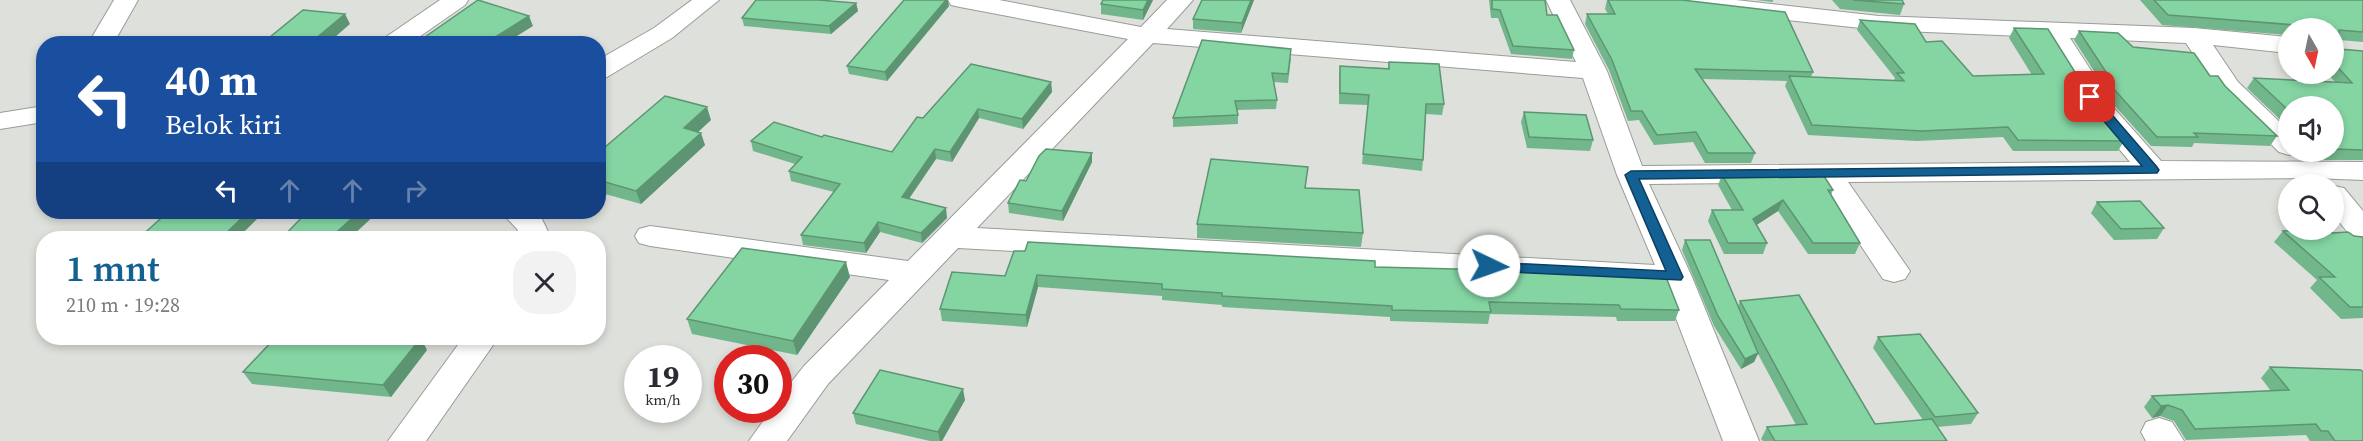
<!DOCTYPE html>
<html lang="id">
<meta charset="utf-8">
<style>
body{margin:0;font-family:"Source Serif 4",serif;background:#f2f2f3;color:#2b2b33;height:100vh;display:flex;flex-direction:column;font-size:22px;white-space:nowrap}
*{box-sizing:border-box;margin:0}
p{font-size:20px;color:#7c7c81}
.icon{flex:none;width:33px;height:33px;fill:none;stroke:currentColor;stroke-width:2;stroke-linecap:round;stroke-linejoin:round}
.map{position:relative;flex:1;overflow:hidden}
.sheet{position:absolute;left:36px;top:231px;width:570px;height:114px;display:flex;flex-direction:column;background:#fff;border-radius:24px;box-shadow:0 3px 9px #0003}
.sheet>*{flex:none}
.guide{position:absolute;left:36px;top:36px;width:570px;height:183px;border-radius:24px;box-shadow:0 3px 9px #0003;background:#1a4fa0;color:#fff;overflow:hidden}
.needle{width:39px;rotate:171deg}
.controls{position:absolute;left:2278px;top:18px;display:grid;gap:12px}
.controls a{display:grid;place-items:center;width:66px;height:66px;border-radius:50%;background:#fff;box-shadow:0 3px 9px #0003;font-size:30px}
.speed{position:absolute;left:624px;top:345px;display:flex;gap:12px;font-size:30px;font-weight:700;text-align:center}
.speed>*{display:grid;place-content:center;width:78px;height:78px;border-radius:50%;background:#fff;box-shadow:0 3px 9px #0003;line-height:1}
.speed small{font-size:15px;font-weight:400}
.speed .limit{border:9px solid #d22;background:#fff;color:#111}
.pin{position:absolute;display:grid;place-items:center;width:51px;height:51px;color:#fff;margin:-26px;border-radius:12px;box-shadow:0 3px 9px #0006}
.me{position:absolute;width:66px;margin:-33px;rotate:93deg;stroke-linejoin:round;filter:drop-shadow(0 0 4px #0008)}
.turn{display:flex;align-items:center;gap:21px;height:126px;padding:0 30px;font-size:27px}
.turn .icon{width:78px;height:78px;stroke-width:2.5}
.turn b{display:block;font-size:42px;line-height:51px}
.lanes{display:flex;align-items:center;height:57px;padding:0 30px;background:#0003;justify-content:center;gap:30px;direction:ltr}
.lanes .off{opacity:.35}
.round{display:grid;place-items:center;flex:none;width:63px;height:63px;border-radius:24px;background:#f2f2f3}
.head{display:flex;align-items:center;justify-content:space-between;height:102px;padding:0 30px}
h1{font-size:36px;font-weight:600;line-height:45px;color:#136093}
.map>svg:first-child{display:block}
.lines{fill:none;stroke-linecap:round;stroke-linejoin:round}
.minor-casing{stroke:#999c98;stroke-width:2}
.minor{fill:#fff;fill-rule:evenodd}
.wall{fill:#72b78c}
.shaded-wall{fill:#5d9572}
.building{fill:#85d5a3;stroke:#5d9572;stroke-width:1.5}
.route{fill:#136093;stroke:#0c3e60;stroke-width:1.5}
</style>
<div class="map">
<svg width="2363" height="441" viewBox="0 0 2363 441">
<rect width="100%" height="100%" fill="#dde0db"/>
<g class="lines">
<defs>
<path id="minor" d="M114 0H138L113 44H88Z
M440 0H468L465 5 409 44H380L383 39Z
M692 0H719L672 38 607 77 598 79V60L654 28Z
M948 0H999L1141 27 1167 0H1193L1167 29 1576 62 1546 0H1570L1607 71 1642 166 2130 162 2081 103 2077 97V89L2044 37 1879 30 1669 7 1660 5 1657 0H1736L1879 16 2194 28 2289 37V53L2213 45 2238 82 2289 131V152H2299L2289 155 2279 152 2220 94 2186 43 2070 38 2103 89V96L2161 161 2363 162V180L2312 178 1848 182 1910 271 1905 279 1894 282 1883 279 1819 182 1649 184 1692 277 1759 441H1723L1664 287 958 248 828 384 787 441H749L771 410H778V399L804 366 889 280 650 246 639 243 635 236 639 229 650 226 908 261 1128 39 960 7 951 5ZM1153 43 1583 78 1617 175 1655 265 977 228Z
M44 106V122L0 129V113Z
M2334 186 2344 188 2363 211V241L2352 238 2334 215Z
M501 212H534L541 217 551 238H521L517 229Z
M463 338H498L426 441H388Z
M2159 418 2172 422 2184 441H2146L2141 432 2146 422Z"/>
</defs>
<use href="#minor" class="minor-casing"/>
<use href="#minor" class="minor"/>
</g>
<path class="wall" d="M1103 0H1153L1143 20 1101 14V4Z
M1202 0H1254L1241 33 1193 29V19Z
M1489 0H1545L1547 15 1574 50 1572 59 1511 54 1498 18H1491Z
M1607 0 1813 72 1811 77 1894 80 1895 78 1857 30 1860 20 1926 42 1973 76 2032 75 2009 38 2014 28 2080 87 2085 94 2124 141 2118 151H2013L2003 137 1917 141 1808 135 1785 86 1787 81 1702 79 1755 153 1751 163H1705L1693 142 1654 145 1639 120 1628 121 1609 70 1585 24 1587 14H1608L1605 9Z
M1756 0H1773V2Z
M1832 0H1902L1904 4 1900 15 1840 9Z
M2140 0H2363V42L2339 40V49L2363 51V160H2318L2310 152H2334V106H2289V128L2247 88 2254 78 2335 82 2328 74H2334V28H2289V35L2162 25Z
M856 3 858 11 831 34 744 26 742 18Z
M949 6 887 81 849 74 847 66Z
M2079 31 2133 47 2210 76 2225 86 2277 136 2270 146 2194 143 2192 147 2151 146 2105 95V88L2074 40Z
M1291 58 1288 83 1273 82 1277 100 1276 109 1237 110 1238 115V124L1173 127V118Z
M1389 62 1444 104 1442 115 1426 114 1423 160 1422 171 1362 164 1368 105 1339 104V76L1340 66 1388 68Z
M1051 82 1052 92 1023 129 979 118 952 162 936 159 909 199 947 218 922 243 880 232 866 253 803 245 801 235 834 192 791 181 789 171 795 164 753 151 751 141 822 137 892 152 923 118Z
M1524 112 1593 140 1590 151 1527 148 1521 122Z
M711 120 698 132 705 145 641 204 598 192V153Z
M1092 153V162L1063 221 1009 213 1008 203 1026 181Z
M1722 175 1833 190 1831 195 1860 243 1855 254H1808L1778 211 1756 225 1767 243 1763 254H1724L1708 221 1712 210H1732L1718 185Z
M1306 188 1363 233 1361 247 1197 238V224Z
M2097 202 2164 228 2157 239 2114 240 2091 213Z
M2283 231 2332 233 2363 237V318L2341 319 2310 288 2317 280 2274 242Z
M1685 240 1738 306 1740 301 1875 424 1923 420 1873 348 1878 337 1978 413 1971 424 1937 427 1947 441H1763L1761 439 1767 427 1796 425 1758 354 1754 362 1741 369 1714 326 1682 250Z
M1375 267 1495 270 1496 268 1679 310 1675 321H1617L1616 317 1490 314 1488 324 1390 321V317L1222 307V305L1162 300V296L1038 287 1027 327 942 321 940 309 1005 276Z
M850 277 797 355 692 334 687 319Z
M427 350 391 397 252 384 243 372Z
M2270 367 2363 441H2310L2306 435 2186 440 2174 421 2160 416 2152 418 2144 407 2152 396 2271 391 2261 378Z
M965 400 942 441H930L856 424 853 413Z"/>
<path class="shaded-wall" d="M946 0H948L949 6 887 81 885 72Z
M1148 0H1153L1143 20V10Z
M1251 0H1254L1241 33 1242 23Z
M856 3 858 11 831 34 829 26Z
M345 14 350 24 327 44H309Z
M529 16 533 26 504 44H484Z
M1051 82 1052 92 1023 129 1022 119Z
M707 107 711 120 688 141 684 128Z
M978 109 979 118 952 162 950 152Z
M701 133 705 145 641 204 636 191Z
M935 149 936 159 903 207 902 197Z
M1092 153V162L1063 221 1062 211Z
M1783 200 1778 211 1749 230 1753 219Z
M946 208 947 218 922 243 921 233Z
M248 212H264L238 238H221Z
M359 212H378L350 238H330Z
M878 222 880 232 866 253 864 243Z
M846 262 850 277 797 355 793 341Z
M1037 275 1038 287 1027 327 1026 315Z
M421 338 427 350 391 397 383 385Z
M1758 353 1754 362 1741 369 1745 359Z
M963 389 965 400 942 441H940L938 432Z
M2168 405 2160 416 2152 418 2161 406Z"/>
<path class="building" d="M478 0 529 16 484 44H415Z
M756 0H818L856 3 829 26 742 18Z
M904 0H946L885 72 847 66Z
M1103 0H1148L1143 10 1101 4Z
M1202 0H1251L1242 23 1193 19Z
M1492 0H1545L1547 15H1557L1574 50 1513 46 1500 10 1492 9Z
M1608 0H1682L1785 12 1813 72 1695 69 1755 153H1708L1696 132 1657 135 1642 111H1631L1612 60 1587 14H1615Z
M1853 0H1902L1904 4Z
M2154 0H2363V32L2339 30V49L2363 51V150L2334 149V106H2289V111L2254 78 2352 83 2334 63V28H2297L2296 25 2168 15Z
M303 10 345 14 309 44H286L264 42Z
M1860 20 1915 24 1926 42 1942 41 1973 76 2044 74 2014 28 2048 29 2080 80V87L2085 94 2124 141 2018 140 2008 127 1922 131 1812 125 1789 76 1904 81 1897 73H1904Z
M2079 31 2118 33 2133 47 2194 53 2210 76H2218L2225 86 2277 136 2194 133 2198 137H2157L2111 86 2110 78Z
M1202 40 1291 49 1288 74 1272 73 1277 100 1235 101 1238 115 1173 118Z
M1389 62 1439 64 1444 104H1426L1423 160 1363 154 1369 95 1340 93V66L1389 69Z
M971 64 1051 82 1022 119 978 109 950 152 935 149 902 197 946 208 921 233 878 222 864 243 801 235 840 184 789 171 802 157 751 141 774 122 822 137 824 135 892 152 917 117 923 118Z
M665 96 707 107 684 128 701 133 636 191 598 180V153Z
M1524 112 1586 115 1593 140 1529 137Z
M1046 149 1092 153 1062 211 1008 203 1020 180 1026 181 1039 156Z
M1211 159 1308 167 1305 188 1359 190 1363 233 1197 224Z
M1822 173 1833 190H1828L1860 243H1813L1783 200 1753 219 1767 243H1728L1712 210H1743L1722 175Z
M2140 201 2164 228 2121 229 2097 202Z
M168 212H248L221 238H139Z
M307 212H359L330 238H282Z
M2303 230H2327L2332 233 2348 232 2354 236 2363 237V307H2350L2319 277H2335L2283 231Z
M1685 240H1710L1758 353 1745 359 1718 316Z
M1028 242 1375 261V267L1496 270V268L1666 277 1679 310 1621 309 1619 305 1489 302 1491 312 1392 310V306L1222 296V293L1162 289V284L1037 275 1026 315 940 309 952 272 1005 276 1014 251H1025Z
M742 248 846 262 793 341 687 319Z
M1799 295 1875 424 1932 419 1947 441H1775L1767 427 1807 424 1740 301Z
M1920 334 1978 413 1935 417 1878 337Z
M275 338H421L383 385 243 372Z
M2270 367 2361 370 2363 372V441H2335L2328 431H2321L2316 424 2195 429 2182 410 2168 405 2161 406 2152 396 2289 390Z
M880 370 963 389 938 432 853 413Z"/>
<path class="route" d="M2090 93 2094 94 2157 167 2159 170 2157 173 1639 179 1683 277 1681 280 1489 271 1482 266 1489 262 1666 271 1625 175 1631 171 2142 166 2085 99V94Z"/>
</svg>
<div class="controls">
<a><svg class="needle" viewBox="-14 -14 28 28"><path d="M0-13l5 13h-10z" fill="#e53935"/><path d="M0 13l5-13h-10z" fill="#7c7c81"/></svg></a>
<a><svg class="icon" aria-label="sound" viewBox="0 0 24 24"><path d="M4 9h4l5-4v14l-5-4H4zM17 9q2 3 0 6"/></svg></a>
<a><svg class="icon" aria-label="search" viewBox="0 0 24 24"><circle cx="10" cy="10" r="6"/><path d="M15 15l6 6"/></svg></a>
</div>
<div class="speed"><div>19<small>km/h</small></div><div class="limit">30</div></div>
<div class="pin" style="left:2090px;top:97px;background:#d93025"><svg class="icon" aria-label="arrive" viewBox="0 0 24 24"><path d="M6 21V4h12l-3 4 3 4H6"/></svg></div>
<svg class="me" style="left:1489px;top:266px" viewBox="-20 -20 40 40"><circle r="19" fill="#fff"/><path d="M0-13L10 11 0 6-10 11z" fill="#136093"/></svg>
<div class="guide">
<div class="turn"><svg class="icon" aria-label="left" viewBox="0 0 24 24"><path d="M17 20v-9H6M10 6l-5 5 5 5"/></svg><div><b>40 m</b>Belok kiri</div></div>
<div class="lanes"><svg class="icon" aria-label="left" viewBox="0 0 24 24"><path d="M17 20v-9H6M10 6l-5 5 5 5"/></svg><svg class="icon off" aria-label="ahead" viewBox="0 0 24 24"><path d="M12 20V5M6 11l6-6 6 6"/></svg><svg class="icon off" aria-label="ahead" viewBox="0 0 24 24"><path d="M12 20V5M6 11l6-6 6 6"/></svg><svg class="icon off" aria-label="right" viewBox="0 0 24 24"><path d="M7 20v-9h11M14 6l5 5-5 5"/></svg></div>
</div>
<section class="sheet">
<div class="head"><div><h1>1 mnt</h1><p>210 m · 19:28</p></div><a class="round"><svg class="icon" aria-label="close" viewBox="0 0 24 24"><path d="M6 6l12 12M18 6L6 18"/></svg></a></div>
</section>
</div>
